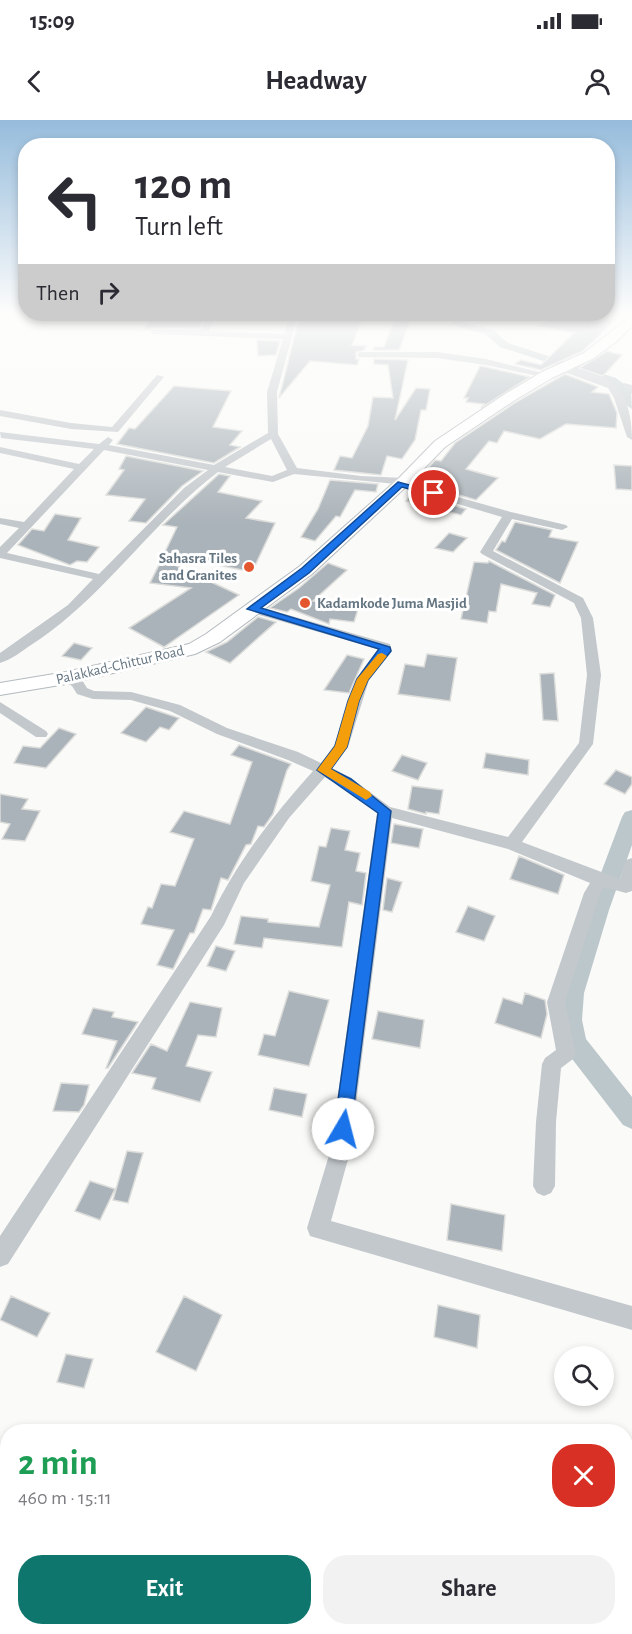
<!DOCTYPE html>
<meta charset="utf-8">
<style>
body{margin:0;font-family:"Alegreya Sans",sans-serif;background:#f2f2f3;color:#2b2b33;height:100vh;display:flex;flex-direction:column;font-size:22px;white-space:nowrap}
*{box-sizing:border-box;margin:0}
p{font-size:20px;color:#7c7c81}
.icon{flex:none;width:33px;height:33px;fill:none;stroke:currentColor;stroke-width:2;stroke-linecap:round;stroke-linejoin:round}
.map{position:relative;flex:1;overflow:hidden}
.details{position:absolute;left:0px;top:1304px;width:633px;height:212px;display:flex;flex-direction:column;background:#fff;border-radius:24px 24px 0 0;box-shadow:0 3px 9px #0003}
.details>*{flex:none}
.hud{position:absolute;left:18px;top:18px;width:597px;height:183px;border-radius:24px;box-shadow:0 3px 9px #0003;background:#fff;color:#2b2b33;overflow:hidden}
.tools{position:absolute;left:554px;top:1226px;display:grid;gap:12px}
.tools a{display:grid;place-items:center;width:60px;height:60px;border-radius:50%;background:#fff;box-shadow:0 3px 9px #0003;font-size:30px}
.pin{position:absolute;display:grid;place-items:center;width:51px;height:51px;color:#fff;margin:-26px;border:3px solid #fff;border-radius:50%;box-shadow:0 2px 6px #0007}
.me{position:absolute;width:66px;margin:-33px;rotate:8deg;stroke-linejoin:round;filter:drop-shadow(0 0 4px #0008)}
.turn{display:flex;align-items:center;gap:21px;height:126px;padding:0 18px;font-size:27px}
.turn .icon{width:78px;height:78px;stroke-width:2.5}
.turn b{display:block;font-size:42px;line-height:51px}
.then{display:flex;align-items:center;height:57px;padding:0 18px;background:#0003;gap:12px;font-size:22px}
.round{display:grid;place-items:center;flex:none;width:63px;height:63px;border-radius:24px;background:#f2f2f3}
.overview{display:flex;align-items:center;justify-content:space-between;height:102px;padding:0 18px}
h1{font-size:36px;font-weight:700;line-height:45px;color:#1e9e55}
.action{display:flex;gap:12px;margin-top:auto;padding:12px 18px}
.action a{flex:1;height:69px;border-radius:24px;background:#0f766e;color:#fff;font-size:24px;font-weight:700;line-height:69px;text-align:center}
.action a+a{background:#f2f2f3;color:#2b2b33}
.status{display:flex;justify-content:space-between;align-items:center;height:42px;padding:0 30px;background:#fff;direction:ltr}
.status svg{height:16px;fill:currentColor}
header{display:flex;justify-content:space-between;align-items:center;height:78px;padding:0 18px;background:#fff;font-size:27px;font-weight:700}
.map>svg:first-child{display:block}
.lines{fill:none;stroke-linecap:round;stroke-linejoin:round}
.canal{fill:#bbc7cb;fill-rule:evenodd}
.building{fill:#aab3b9;stroke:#dcdcda;stroke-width:1.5}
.secondary-casing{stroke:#b3babf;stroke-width:2}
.street{fill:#c3c8cc;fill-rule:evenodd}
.secondary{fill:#fff;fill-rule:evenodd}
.route{fill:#1a73e8;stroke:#114b97;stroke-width:1.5}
.slow{fill:#f59e0b}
.poi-dot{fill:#e4572e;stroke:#fff;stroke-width:2}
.labels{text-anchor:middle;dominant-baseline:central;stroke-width:6;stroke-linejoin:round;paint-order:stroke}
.far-poi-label{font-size:15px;font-weight:bold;fill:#657683;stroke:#fff;text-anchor:end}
.far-street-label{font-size:15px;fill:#657683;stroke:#fff}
</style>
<div class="status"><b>15:09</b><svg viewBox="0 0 49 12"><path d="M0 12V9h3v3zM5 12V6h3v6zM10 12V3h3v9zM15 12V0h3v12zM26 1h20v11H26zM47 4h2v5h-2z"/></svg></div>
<header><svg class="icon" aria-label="back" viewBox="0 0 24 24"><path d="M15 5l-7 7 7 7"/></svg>Headway<svg class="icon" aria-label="person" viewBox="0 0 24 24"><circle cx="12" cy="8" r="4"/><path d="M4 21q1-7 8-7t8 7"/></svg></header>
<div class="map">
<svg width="632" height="1514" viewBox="0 0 632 1514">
<rect width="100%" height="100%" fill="#fafaf8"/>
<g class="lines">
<path class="canal" d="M443 194H454L466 203 493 210 508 223 616 258 631 269 632 289 626 285 620 271 608 262 500 227 485 214 458 207Z
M632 690V725L609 790 584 873 582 900 586 919 632 977V1009L623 1005 566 931 558 900 560 873 587 790 622 697 625 692Z"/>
</g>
<path class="building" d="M152 194H206L200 208H154L144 210Z
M303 194H345L343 198 362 200 352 225 366 226 364 230 356 232V239H359L357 245 310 241 279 278 297 206Z
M397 194H413L399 230H374V227H384Z
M557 195 615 200 583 231 541 250 515 244 521 240 541 245 574 213 538 206Z
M257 220 280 221 276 235 258 236Z
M607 231 622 235 603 256 579 248Z
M374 239 408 240 395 300 416 268 430 269 426 290H421L415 320 402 339 387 336 381 355 334 350 340 336 352 338 368 306 373 277 393 278 388 245 374 244Z
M480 246 486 247 530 257 481 288 484 284 466 282 468 278H464Z
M565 254 598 267 592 272 609 274 617 293 616 308 566 304 540 319 504 311 497 323 489 321 466 349 498 358 476 380 418 363 430 346 435 340 441 341 455 323 516 282Z
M174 266 231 271 213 307 242 311 230 325 240 327 214 343 117 324 129 308 135 309Z
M126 336 203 351 182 366 146 403 129 401 145 379 106 375 124 350 119 349Z
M614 345 632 346V370L616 369Z
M219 354 230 356 218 372 262 381 246 398 275 403 252 452 164 434 177 407 163 405Z
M330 360 378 364 376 372 355 370 340 397 336 396 315 421 301 417 318 389Z
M412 373 466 389 461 395 406 381Z
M55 394 81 398 68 420 99 427 87 442 77 441 70 445 18 425 32 409 44 411Z
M515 402 552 410 549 417 578 422 560 463 496 430 502 421 505 422Z
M449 413 467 418 453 432 435 428Z
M162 439 239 475 164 527 129 508 191 468 150 463Z
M489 441 555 475 550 487 532 484 537 473 501 464 496 492 489 491 487 503 461 499 474 442 488 443Z
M328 443 347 450 313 481 359 486 354 502 330 499 329 504 291 489 287 492 270 488 299 468Z
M258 497 276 502 230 543 206 532 227 522Z
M74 523 92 528 81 540 62 536Z
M427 534 457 538 450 581 398 574 405 544 424 547Z
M347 535 364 539 349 573 324 570Z
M554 553 558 601 543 600 540 554Z
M146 587 179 598 169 610 160 607 146 622 121 613Z
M59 608 76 614 46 648 14 643 23 626 40 628Z
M239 625 291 644 287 650 273 694 264 707 258 706 251 724 246 725 228 760 221 758 211 790 203 789 194 813H190L173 849 157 845 174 810 141 804 148 787 152 788 161 764 175 766 194 719 170 712 184 691 230 704 252 642 231 635Z
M486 633 529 640 528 655 483 648Z
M402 635 427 643 418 660 392 651Z
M616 650 632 657V664L625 674 604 664Z
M412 666 443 670 439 694 426 692V694L408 689Z
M0 674 28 679 22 689 40 691 25 721 2 719 10 704 0 702Z
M394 704 423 709 419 728 391 723Z
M331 708 350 711 345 730 360 733 356 751 366 753 362 785 349 782 342 827 264 818 262 828 234 824 241 796 268 799V802L319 807 330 765 311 761 319 726 326 727Z
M519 736 564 755 558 774 510 759Z
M387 758 402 762 392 792 383 790Z
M468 786 495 796 484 821 456 812Z
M216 826 235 831 226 851 207 846Z
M289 871 329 880 309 946 258 935 264 914 275 916Z
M525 873 545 880 547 894 541 918 495 903 503 878 522 884Z
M190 882 222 888 216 917 198 915 186 946 212 952 200 982 152 969 156 958 132 953 151 924 167 931Z
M93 888 114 892 112 897 138 902 108 948H106L117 921 82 914Z
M378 891 424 900 420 928 372 919Z
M61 963 89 965 84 985 79 992 53 991Z
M274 968 307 974 302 997 269 990Z
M127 1031 143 1033 128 1083 113 1080Z
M90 1061 115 1069 100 1100 75 1091Z
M451 1084 505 1095 502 1131 447 1120Z
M11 1176 50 1193 37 1217 0 1200Z
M184 1176 222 1195 196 1251 156 1232Z
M438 1185 480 1195 477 1228 434 1217Z
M66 1234 93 1239 84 1268 57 1262Z"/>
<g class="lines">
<defs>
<path id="secondary" d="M632 195V206L616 222 592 239 552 258 515 280 445 327 409 364 312 454 220 522 195 534 66 564 0 575V563L66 552 189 524 206 514 300 446 399 358 435 321 505 274 542 252 584 233Z"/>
</defs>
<use href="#secondary" class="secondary-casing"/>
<path class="street" d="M208 194H216L209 211 284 214 290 194H298L277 272 278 314 297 348 361 356 404 358 408 359V363L511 392 566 405 568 407 562 410 512 399 493 431 583 478 593 498 601 555 593 624 522 722 620 759 626 740 632 738V771L626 773 604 767 600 774 565 882 576 933 573 939 561 948 556 1002 555 1066 551 1073 544 1076 537 1073 533 1066 536 1002 542 944 545 938 556 930 547 882 584 773 590 763 508 729 392 698 350 1032 331 1101 632 1186V1210L310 1116 307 1108 330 1032 377 693 341 666 325 657 289 698 244 763 224 805 8 1144 0 1147V1116L211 796C238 740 272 697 313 651L288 640 217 614 170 591 131 580 93 579 77 574 72 566 59 558 61 555 66 554 82 560 87 568 94 571 131 572 180 585 227 608 298 632 321 643 334 626 356 559 378 529 249 492 247 489 253 485 390 524 392 531 369 560 348 627 332 648 351 658 390 687 508 717 579 623 587 555 581 498 574 483 482 434 480 432 502 397 397 366 396 364 294 354 273 362 218 352C150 404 104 478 31 525 22 531 11 540 0 543V533L68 485 93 459 0 438V427L19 408 0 404V398L24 402 74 349 0 333V327L79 344 94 329 1 318 0 312 99 324 108 317 113 320 109 325 214 345 268 313 267 272 283 219 154 214 150 212 154 210H201ZM271 319 287 350 272 356 225 347ZM104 330 208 350 184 368 99 454 7 433Z
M361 232H437L486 239 551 255 547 258 486 245 437 238 358 237V233Z
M559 246H565C577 250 607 257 615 265 629 278 632 302 632 320L627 317 614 278 608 268 559 250Z
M157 255 164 257 118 312 71 309 0 296V290L71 303 112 307Z
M624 263 632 265V274L624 267Z
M0 582 46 611 48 614 46 617H36L0 593Z"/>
<use href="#secondary" class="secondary"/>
</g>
<linearGradient id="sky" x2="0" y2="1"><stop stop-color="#96bcdc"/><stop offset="0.48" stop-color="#fdfdfc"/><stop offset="1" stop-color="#fdfdfc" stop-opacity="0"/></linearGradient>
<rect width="632" height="404" fill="url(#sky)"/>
<path class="route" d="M398 362 439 373 434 376 402 367 309 453 261 488 390 527 391 531 368 560 359 581 347 627 331 649 351 659 391 691 351 1009 349 1015 343 1017 337 1015 334 1009 378 693 317 650 335 626 348 581 357 559 379 529 247 489 302 448Z"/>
<path class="slow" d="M382 533 387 536 368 560 359 581 347 627 331 649 370 672 372 676 366 680 317 650 335 626 348 581 357 559 378 534Z"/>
<g class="poi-dot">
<circle cx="249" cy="447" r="6"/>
<circle cx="305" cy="483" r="6"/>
</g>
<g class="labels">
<g class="far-poi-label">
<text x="237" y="438">Sahasra Tiles<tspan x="237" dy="17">and Granites</tspan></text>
<text x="317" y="483" text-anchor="start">Kadamkode Juma Masjid</text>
</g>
<g class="far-street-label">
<text transform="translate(120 545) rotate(-13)">Palakkad-Chittur Road</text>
</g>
</g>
</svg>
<div class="tools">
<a><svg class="icon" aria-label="search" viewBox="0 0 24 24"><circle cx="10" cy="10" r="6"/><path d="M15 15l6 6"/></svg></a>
</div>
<div class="pin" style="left:434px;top:373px;background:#d93025"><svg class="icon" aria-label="arrive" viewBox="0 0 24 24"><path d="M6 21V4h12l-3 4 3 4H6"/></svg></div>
<svg class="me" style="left:343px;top:1009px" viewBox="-20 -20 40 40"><circle r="19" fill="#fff"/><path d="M0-13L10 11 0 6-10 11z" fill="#1a73e8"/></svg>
<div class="hud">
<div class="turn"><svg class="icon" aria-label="left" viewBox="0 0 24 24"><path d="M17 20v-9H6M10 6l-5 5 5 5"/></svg><div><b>120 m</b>Turn left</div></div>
<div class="then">Then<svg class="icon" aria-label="right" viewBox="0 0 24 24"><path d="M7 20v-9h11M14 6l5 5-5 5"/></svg></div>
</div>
<section class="details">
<div class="overview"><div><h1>2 min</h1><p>460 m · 15:11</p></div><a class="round" style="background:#d93025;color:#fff"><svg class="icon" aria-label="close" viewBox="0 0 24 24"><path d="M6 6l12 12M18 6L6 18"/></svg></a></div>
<div class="action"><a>Exit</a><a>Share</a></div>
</section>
</div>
